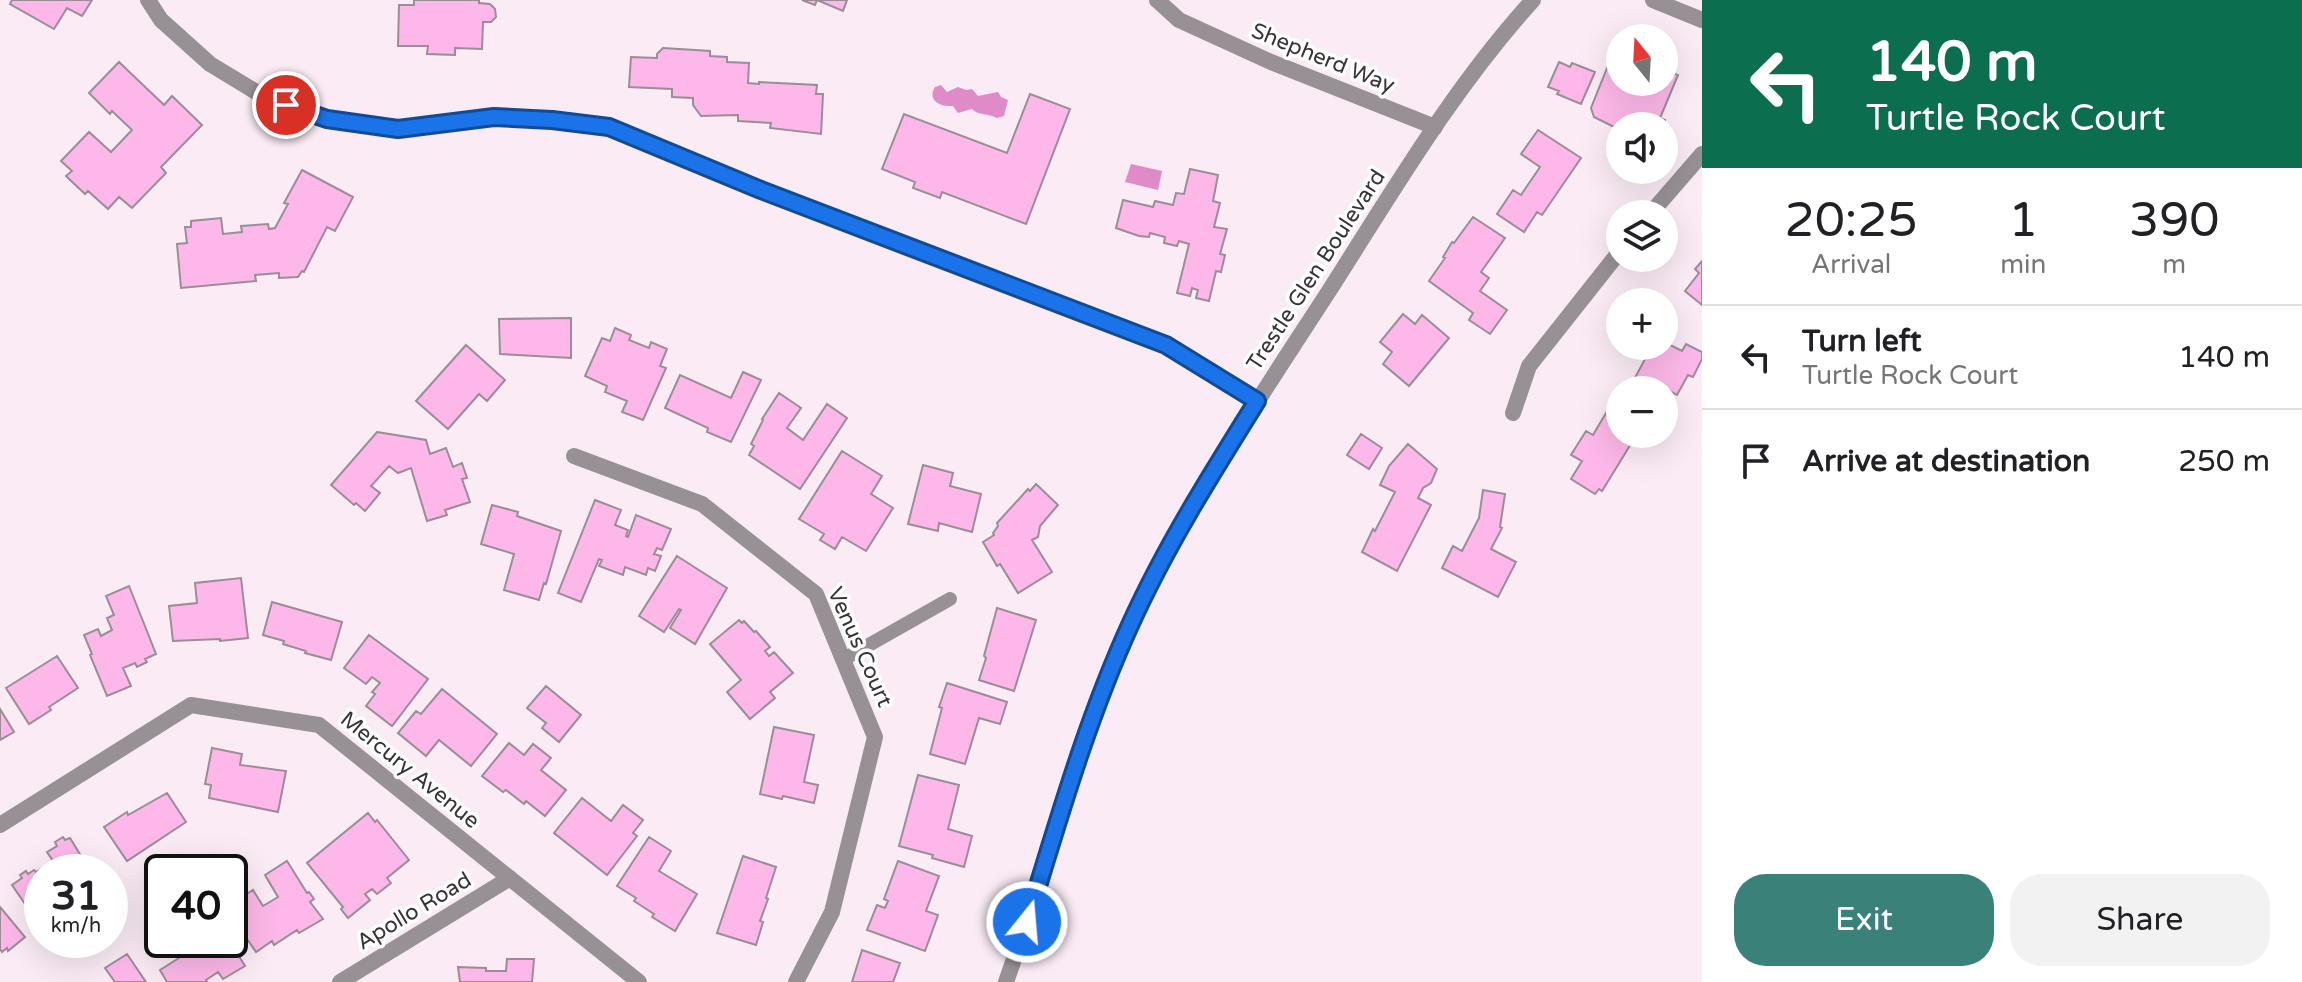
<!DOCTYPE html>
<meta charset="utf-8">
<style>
body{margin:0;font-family:"Varela Round",sans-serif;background:#f2f2f2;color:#202124;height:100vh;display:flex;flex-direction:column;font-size:30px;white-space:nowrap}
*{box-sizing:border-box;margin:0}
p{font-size:26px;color:#757577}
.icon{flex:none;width:44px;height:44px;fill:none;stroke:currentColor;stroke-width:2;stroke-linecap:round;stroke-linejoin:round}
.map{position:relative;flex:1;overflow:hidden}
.sheet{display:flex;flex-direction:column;background:#fff;width:600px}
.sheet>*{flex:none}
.guide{background:#0b6e4f;color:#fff;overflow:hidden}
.needle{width:52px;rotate:342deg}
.buttons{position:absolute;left:1606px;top:24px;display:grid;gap:16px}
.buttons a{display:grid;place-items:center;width:72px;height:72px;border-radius:50%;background:#fff;box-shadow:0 8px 32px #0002;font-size:40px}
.speed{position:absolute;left:24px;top:854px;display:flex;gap:16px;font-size:40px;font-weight:700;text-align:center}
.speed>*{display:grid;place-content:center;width:104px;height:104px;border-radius:50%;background:#fff;box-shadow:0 8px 32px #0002;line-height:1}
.speed small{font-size:20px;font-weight:400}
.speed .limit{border:4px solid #111;border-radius:12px;background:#fff;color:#111}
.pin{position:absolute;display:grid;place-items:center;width:68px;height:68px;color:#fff;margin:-34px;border:4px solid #fff;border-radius:50%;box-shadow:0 2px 8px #0007}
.me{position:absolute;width:88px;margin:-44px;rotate:17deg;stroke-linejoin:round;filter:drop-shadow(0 0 6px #0008)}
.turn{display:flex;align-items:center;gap:28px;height:168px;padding:0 32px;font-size:36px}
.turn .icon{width:104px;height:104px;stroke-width:2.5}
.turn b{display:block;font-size:56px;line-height:68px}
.eta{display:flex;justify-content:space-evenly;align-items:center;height:136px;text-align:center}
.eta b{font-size:48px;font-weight:600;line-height:56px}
.primary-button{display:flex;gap:16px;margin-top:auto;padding:16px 32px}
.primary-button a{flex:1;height:92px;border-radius:32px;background:#3a817a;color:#fff;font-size:32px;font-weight:600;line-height:92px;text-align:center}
.primary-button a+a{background:#f2f2f2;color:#202124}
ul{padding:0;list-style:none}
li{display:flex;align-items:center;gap:24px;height:104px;padding:0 32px;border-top:2px solid #e0e0e0}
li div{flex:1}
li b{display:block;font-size:30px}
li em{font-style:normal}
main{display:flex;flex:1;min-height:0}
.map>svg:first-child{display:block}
.water{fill:#de8bc8}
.building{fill:#fdb8e9;stroke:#9b8d96;stroke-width:2}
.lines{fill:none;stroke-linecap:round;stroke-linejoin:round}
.service{stroke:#979195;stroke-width:14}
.minor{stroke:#979195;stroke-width:16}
.tertiary{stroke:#979195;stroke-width:16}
.route-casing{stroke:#114b97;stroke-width:20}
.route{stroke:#1a73e8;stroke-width:14}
.labels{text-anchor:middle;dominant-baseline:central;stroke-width:7;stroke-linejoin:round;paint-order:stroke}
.street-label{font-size:22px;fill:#383236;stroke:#fff}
</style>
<main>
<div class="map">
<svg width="1702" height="982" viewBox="0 0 1702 982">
<rect width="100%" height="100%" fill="#faebf5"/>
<path class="water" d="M941 85 947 92 958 87 966 90 972 89 978 96 998 92 1001 97 1008 100 1004 116 997 118C988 113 979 116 972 109L958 113 953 106C943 107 926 102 935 87Z
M1131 164 1162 171 1158 190 1125 182Z"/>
<path class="building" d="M12 0H92L82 16 67 8 54 29 10 4Z
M414 0H479V3L490 4 495 9 496 17 491 22H483L482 49 455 48V55L427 54 428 46H398L399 5H414Z
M802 0H847L843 11 817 0 815 5Z
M663 48 710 51V56L727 57V62L749 63 748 83 759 84V82L817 85 816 94H823L821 134 770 128 771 123 738 121V115L701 116 693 105V98L672 97V89L629 87 631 57 657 58V54Z
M1617 61 1620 62V82H1664V70L1678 75 1660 118 1665 120 1662 126H1620V130L1594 117 1591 108 1609 63Z
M119 62 164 105 172 96 202 125 161 167 166 173 132 208 119 197 108 209 88 191 85 194 66 176 72 171 61 161 89 132 111 152 132 130 112 111 110 114 89 93Z
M1559 62 1570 67 1572 63 1595 72 1581 104 1557 94 1559 91 1548 87Z
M1030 94 1070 109 1026 224 942 192 940 198 913 188 915 182 882 169 904 114 1007 153Z
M1538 130 1581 158 1542 215 1537 212 1524 232 1497 214 1513 190 1521 195 1540 167 1521 154Z
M1190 169 1218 175 1213 201 1220 203 1214 227 1227 229 1220 254 1225 255 1221 272 1216 271 1209 301 1196 298 1198 290 1192 288 1190 296 1177 293 1189 244 1179 241 1177 246 1164 243 1165 237 1150 233 1149 237 1139 236 1116 228 1123 200 1153 207 1155 201 1173 205 1176 193 1184 194Z
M302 170 353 197 335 231 327 227 304 272 302 271 298 277 279 278V273L255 275 256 281 181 288 177 244 187 243 185 227H191V221L221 218 223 234 242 232 241 226 268 224 269 229 275 228 288 204 284 203Z
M1473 217 1505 238 1481 272 1489 278 1480 291 1507 310 1490 334 1469 320 1473 313 1429 281 1445 258 1443 257 1452 242 1454 243Z
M1702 261V305L1685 291 1699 273 1695 269Z
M1403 314 1415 324 1422 315 1449 338 1409 386 1383 364 1392 352 1380 342Z
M571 318V358L500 354 499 319Z
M615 328 631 335 629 340 649 348 651 342 667 349 660 366 666 368 643 420 622 412 627 401 605 392 607 386 585 376 602 338 610 341Z
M1664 342 1682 351 1686 344 1702 352V359L1693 377 1688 375 1677 395 1670 391 1664 403V390L1629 389 1652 346H1664Z
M466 345 505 380 487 401 479 394 448 429 416 401Z
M743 372 761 380 731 442 707 432 708 428 665 408 680 375 731 398Z
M779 393 801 408 787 428 803 440 827 404 847 418 800 489 749 455 754 446 751 444 763 420 762 419Z
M1609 408 1620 415V434H1637L1602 491 1599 489 1595 494 1571 479 1582 461 1571 455 1586 431 1593 435Z
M377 432 426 440 430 454 446 448 453 467 462 463 467 478 462 479 470 502 445 510 447 515 427 521 411 468 398 473 389 466 371 486 380 493 365 511 356 503 354 505 331 485Z
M1361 434 1382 448 1369 469 1347 455Z
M1408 444 1437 469 1431 483 1423 488 1418 498 1431 505 1397 571 1362 552 1373 529 1375 531 1395 492 1380 485 1389 466Z
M842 451 882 476 871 494 893 508 866 551 842 537 835 549 820 540 824 534 799 519Z
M923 465 953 473 950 486 981 494 972 532 939 523 938 531 908 524Z
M1036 484 1058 505 1040 526 1038 537 1032 540 1052 572 1018 593 1000 564 997 566 983 542 994 535 993 533 998 526 997 523 1028 489 1030 491Z
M1483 490 1505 494 1500 527 1502 528 1491 549 1516 562 1498 597 1442 568 1453 546 1462 551 1479 518Z
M595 500 621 510 615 525 628 530 626 536 628 537 636 515 671 529 662 550 657 548 654 554 661 556 655 571 648 568 646 575 625 567 623 575 599 566 602 560 599 559 581 602 558 593Z
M492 505 518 512 517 516 561 531 546 584 544 583 539 600 504 590 514 554 481 544Z
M677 556 727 588 695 644 670 628 681 610 679 609 664 632 639 616Z
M241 578 248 638 220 641V639L173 641 169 606 197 603 195 583Z
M129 586 156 654 145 659 147 662 137 667 135 663 123 668 131 686 107 696 90 655 92 654 84 635 98 629 101 636 112 630 107 618 114 615 106 596Z
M272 602 342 622 331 660 305 653 306 651 283 644 284 641 263 635Z
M997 608 1036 620 1014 691 979 680 986 658 984 656Z
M739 620 742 623 744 621 754 632 756 631 770 647 765 651 769 656 774 652 793 673 770 692 775 698 750 719 727 692 741 680 710 644Z
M369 635 428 679 392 726 366 706 375 694 372 692 380 683 372 677 366 684 344 668Z
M57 656 78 688 49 707 51 710 29 724 6 688Z
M947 683 1007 702 1000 724 979 718 965 764 930 754 942 708 939 707Z
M546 686 581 715 559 742 542 728 546 723 527 708Z
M442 689 497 734 471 766 439 740 426 756 398 733 416 711 421 714Z
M0 709 14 732 0 740Z
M774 727 814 735 804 782 818 785 814 803 783 796 782 799 760 794Z
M509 743 524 755 533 744 551 758 541 770 566 790 545 816 526 801 524 804 506 790 503 792 482 776Z
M212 748 242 754 240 765 286 771 278 812 209 798 211 785 205 784Z
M918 775 959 785 948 829 972 836 964 867 932 858 933 855 899 846Z
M167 793 186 822 127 861 104 827 127 812 128 815Z
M582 798 611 821 623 805 643 820 633 833 637 836 607 875 554 833Z
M368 813 375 822 377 820 409 860 387 878 391 883 377 894 372 889 365 894 370 900 348 918 341 909 343 907 307 863Z
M63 837 65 840 70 838 91 872H42V912L34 917 12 885 22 878 20 875 26 871 28 874 34 870 36 872 53 861 47 852 57 846 55 842Z
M649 837 671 851 659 871 697 894 675 931 652 917 654 914 634 901 636 898 617 886Z
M743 856 776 867 766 898 768 899 760 921 763 922 756 945 717 933Z
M287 861 307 893 309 892 314 899 310 902 323 919 299 933 297 930 274 945 272 941 256 952 230 914V905L253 890 263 906 278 897 265 875Z
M898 861 939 876 926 911 938 915 925 951 867 930 877 905 885 908 888 901 884 899Z
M0 907 25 937 8 951 7 948 2 952 0 949Z
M199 940H229L245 966 223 979 218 972 206 980 207 982H167L160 970 201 944Z
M862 950 900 963 893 982H852Z
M127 954 146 982H115L105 968Z
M507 959H534L532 982H460L458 967 486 968V971H506Z"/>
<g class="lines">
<path class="service" d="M844 659 950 599"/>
<path class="minor" d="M148 0 161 20 210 64 266 98 327 119 398 129 494 117 552 120 609 127 761 190 1166 345 1257 401
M1157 0 1179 20 1271 62 1435 127
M1653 0 1702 20
M1650 214 1702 154
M1513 413 1529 366 1620 251
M574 456 702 504 816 594 875 737 832 912 796 982
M0 825 191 705 319 725 639 982
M340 982 510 878"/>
<path class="tertiary" d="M1006 982C1044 876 1070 766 1114 662 1170 530 1251 411 1329 291 1393 191 1453 88 1533 0"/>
</g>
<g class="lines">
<defs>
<path id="route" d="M286 105 327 119 398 129 494 117 552 120 609 127 761 190 1166 345 1257 401C1212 473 1166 546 1131 623 1087 719 1058 821 1027 922"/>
</defs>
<use href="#route" class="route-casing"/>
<use href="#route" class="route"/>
</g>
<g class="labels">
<g class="street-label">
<text transform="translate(1323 58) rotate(22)">Shepherd Way</text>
<text transform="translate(1316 270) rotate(-57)">Trestle Glen Boulevard</text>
<text transform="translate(860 647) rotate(66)">Venus Court</text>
<text transform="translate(410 770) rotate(39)">Mercury Avenue</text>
<text transform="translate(414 911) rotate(-31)">Apollo Road</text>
</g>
</g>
</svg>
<div class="buttons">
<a><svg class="needle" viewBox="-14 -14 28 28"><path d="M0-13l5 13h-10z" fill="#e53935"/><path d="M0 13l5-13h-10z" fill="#757577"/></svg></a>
<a><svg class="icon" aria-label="sound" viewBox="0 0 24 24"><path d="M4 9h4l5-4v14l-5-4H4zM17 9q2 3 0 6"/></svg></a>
<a><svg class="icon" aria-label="layers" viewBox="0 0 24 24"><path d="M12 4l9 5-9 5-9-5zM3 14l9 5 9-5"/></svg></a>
<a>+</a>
<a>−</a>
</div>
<div class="speed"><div>31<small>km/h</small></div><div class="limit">40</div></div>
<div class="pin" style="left:286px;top:105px;background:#d93025"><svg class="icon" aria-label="arrive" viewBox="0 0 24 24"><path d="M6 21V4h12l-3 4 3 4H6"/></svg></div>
<svg class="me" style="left:1027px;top:922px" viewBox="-20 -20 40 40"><circle r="17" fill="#1a73e8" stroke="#fff" stroke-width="3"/><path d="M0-11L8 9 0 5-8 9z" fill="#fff"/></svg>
</div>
<section class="sheet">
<div class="guide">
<div class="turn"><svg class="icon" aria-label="left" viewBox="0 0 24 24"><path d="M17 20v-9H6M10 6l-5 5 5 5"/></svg><div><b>140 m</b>Turtle Rock Court</div></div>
</div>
<div class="eta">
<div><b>20:25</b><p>Arrival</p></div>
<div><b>1</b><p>min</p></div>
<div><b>390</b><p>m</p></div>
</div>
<ul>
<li><svg class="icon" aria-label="left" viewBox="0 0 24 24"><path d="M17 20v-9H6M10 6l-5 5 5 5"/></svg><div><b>Turn left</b><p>Turtle Rock Court</p></div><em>140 m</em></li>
<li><svg class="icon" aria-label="arrive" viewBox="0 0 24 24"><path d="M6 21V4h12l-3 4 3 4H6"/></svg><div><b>Arrive at destination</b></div><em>250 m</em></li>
</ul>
<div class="primary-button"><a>Exit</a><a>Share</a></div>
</section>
</main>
